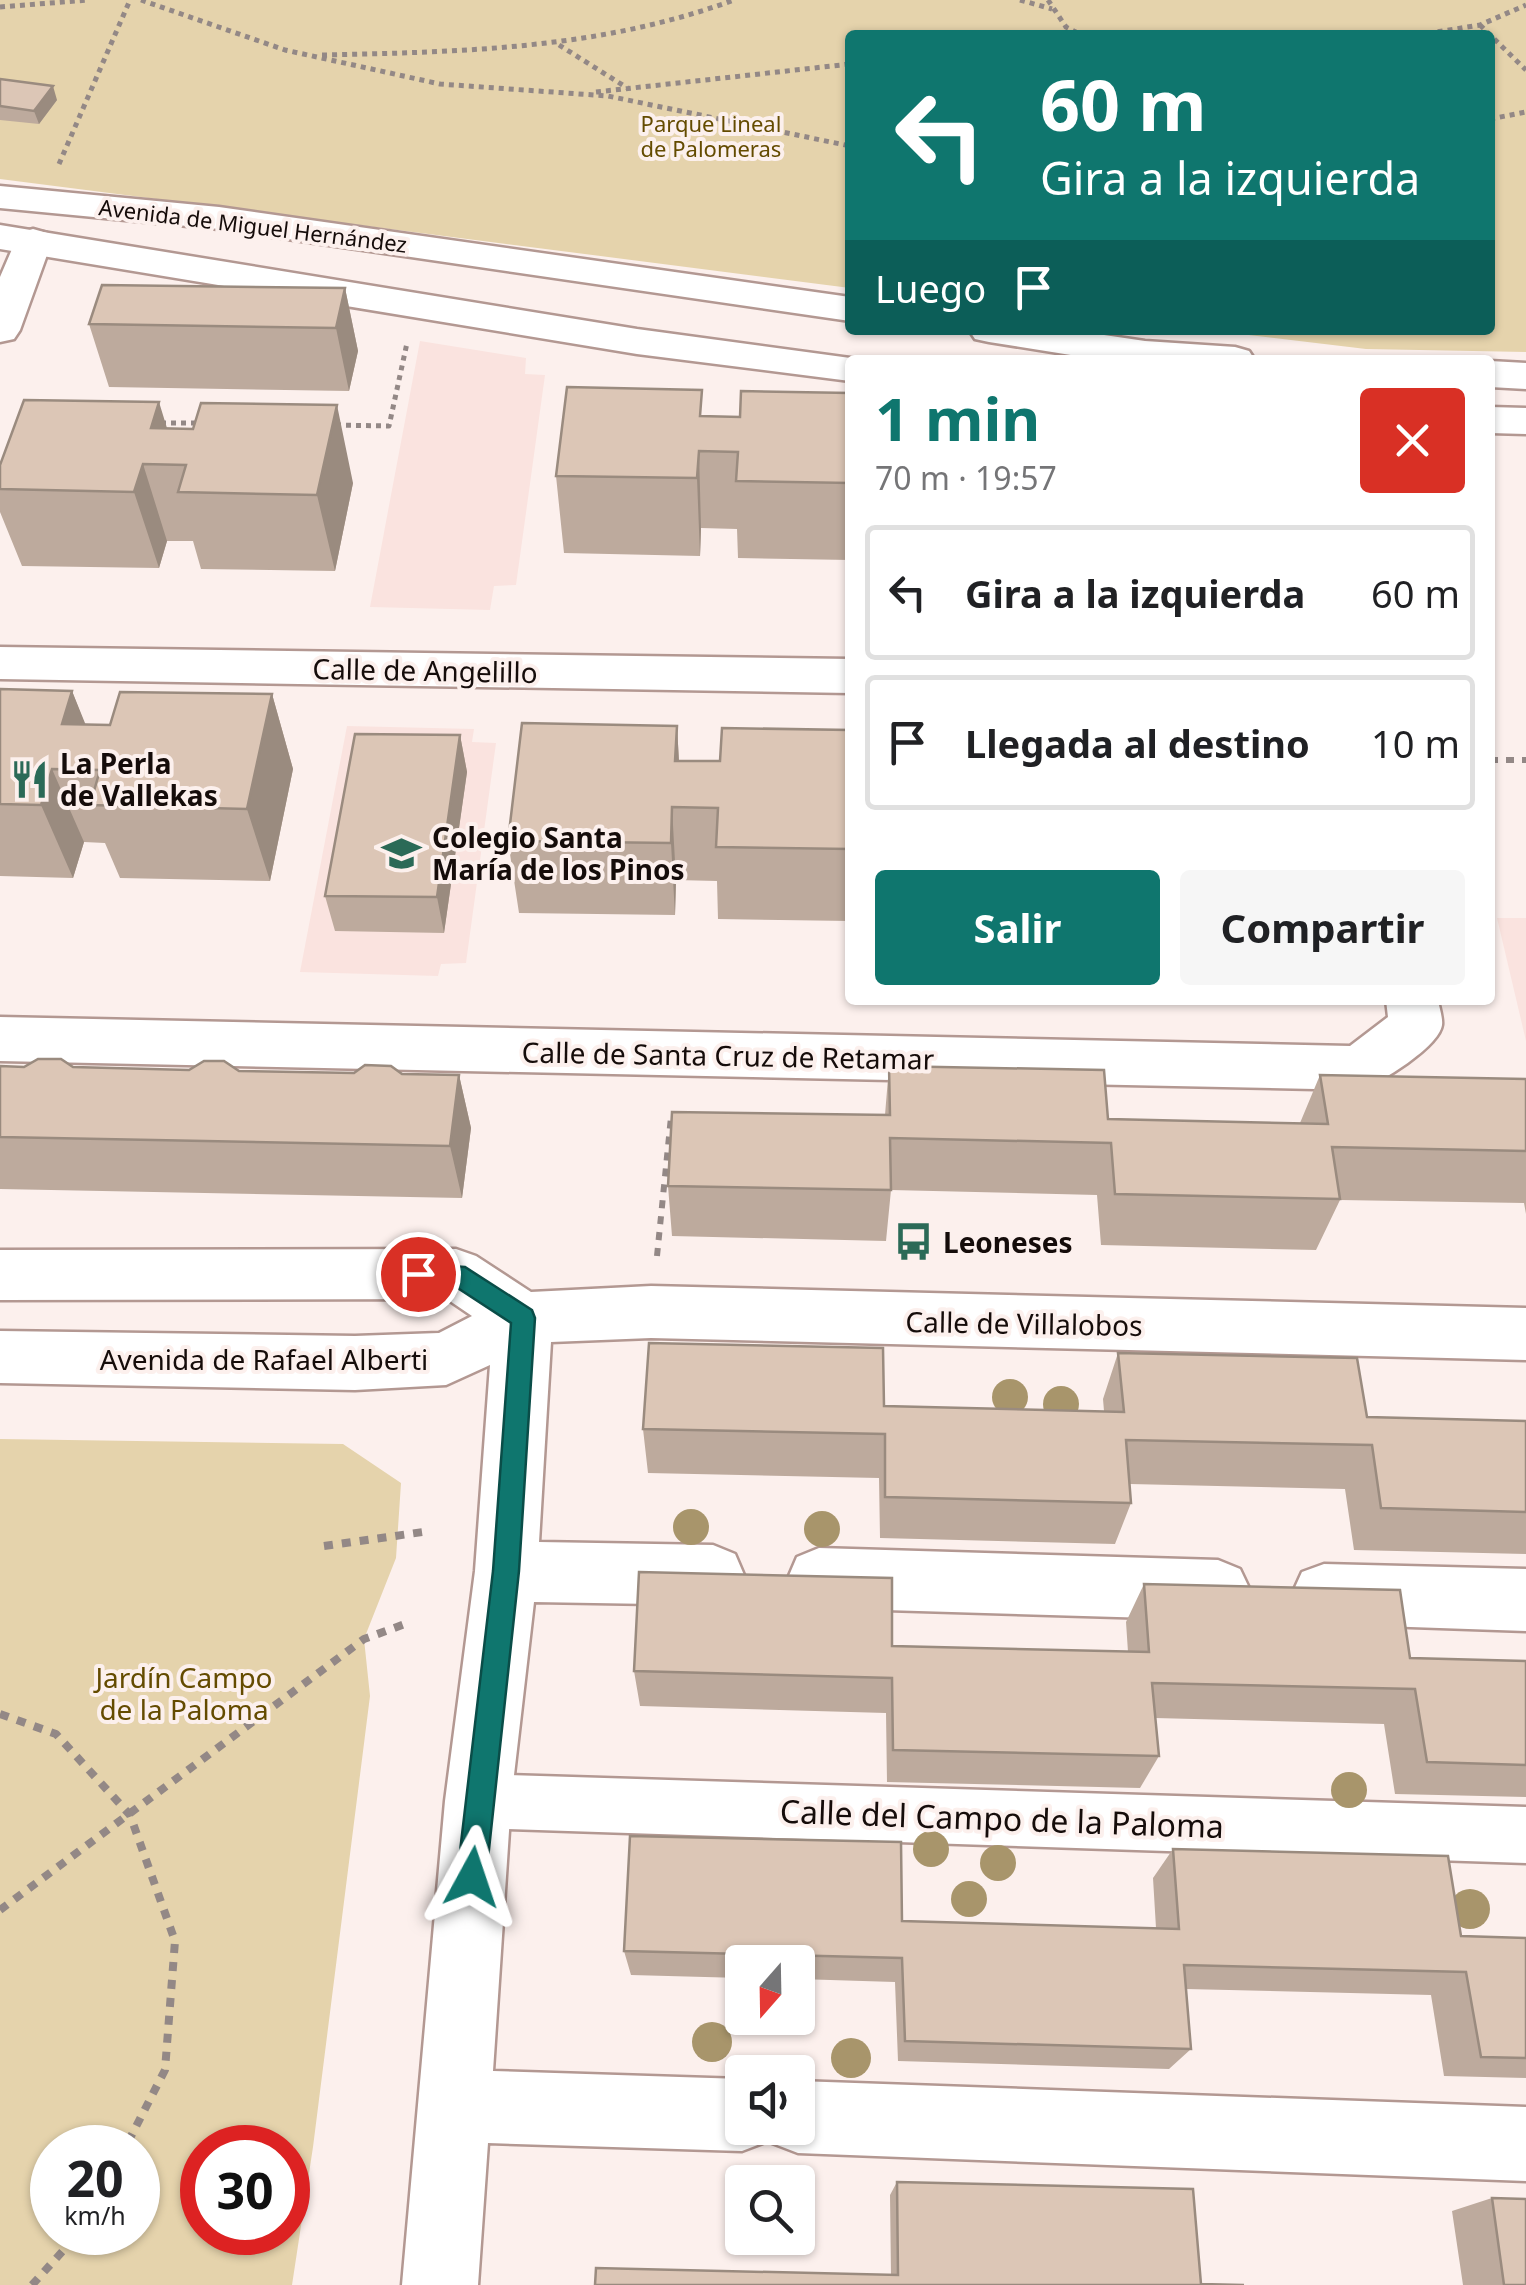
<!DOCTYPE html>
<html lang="es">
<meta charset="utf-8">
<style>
body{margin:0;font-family:"Noto Sans",sans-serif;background:#f6f6f6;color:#202124;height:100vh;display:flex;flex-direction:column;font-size:38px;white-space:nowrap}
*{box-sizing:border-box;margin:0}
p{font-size:32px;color:#757577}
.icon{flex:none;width:55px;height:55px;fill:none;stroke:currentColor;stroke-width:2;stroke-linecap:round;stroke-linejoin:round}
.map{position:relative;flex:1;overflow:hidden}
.drawer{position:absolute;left:845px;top:355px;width:650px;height:650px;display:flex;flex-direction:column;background:#fff;border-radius:10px;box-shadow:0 2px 8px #0004}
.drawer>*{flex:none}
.guide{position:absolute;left:845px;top:30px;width:650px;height:305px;border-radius:10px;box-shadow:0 2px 8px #0004;background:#0f766e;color:#fff;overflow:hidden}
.needle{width:65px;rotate:200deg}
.controls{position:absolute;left:725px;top:1945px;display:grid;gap:20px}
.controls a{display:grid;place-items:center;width:90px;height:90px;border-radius:10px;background:#fff;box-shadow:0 2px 8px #0004;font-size:50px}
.speed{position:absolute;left:30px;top:2125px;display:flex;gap:20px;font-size:50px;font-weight:700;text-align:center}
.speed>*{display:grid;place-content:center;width:130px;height:130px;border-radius:50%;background:#fff;box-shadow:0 2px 8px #0004;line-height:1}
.speed small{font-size:25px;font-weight:400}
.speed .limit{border:15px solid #d22;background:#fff;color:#111}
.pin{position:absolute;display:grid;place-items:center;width:85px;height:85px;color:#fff;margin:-42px;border:5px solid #fff;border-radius:50%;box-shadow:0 2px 10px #0007}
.me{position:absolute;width:110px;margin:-55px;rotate:5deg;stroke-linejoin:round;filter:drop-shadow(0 0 8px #0008)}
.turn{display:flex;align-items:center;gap:35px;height:210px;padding:0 30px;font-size:45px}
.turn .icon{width:130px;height:130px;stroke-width:2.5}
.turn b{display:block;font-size:70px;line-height:85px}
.then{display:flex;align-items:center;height:95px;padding:0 30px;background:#0003;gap:20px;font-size:38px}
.round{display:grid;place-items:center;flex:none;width:105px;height:105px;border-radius:10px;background:#f6f6f6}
.overview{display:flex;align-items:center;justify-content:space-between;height:170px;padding:0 30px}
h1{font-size:60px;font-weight:700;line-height:75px;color:#0f766e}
.button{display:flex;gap:20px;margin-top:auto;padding:20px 30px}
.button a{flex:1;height:115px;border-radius:10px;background:#0f766e;color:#fff;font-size:40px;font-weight:700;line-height:115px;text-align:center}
.button a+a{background:#f6f6f6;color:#202124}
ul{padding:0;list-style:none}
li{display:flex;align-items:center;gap:30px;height:135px;margin:0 20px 15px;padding:0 10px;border:5px solid #e0e0e0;border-radius:10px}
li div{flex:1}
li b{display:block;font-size:38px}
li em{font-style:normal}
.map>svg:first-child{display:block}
.built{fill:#fae3df}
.green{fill:#e5d3ac;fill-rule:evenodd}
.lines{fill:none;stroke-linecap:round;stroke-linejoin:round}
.pedestrian-casing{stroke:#b39892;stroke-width:5}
.minor-casing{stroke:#b39892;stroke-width:5}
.tertiary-casing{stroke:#b39892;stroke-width:5}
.path-far2{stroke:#938886;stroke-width:5;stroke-dasharray:5 5;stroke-linecap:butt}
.path-far1{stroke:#938886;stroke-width:6;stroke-dasharray:8 8;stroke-linecap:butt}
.path{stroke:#938886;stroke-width:8;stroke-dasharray:9 9;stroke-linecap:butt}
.pedestrian{fill:#fff;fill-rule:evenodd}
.minor{fill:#fff;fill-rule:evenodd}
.tertiary{fill:#fff;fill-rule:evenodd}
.tree{fill:#a8956b}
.wall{fill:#bdaa9d}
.shaded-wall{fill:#9a8b7f}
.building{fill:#dcc6b6;stroke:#9a8b7f;stroke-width:2.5}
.route{fill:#0f766e;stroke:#0a4d48;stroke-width:2.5}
.labels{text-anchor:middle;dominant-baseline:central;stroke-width:8;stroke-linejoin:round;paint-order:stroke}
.far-park-label{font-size:22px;fill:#644b00;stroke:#fcf0ed}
.far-street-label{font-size:22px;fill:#150c0a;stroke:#fcf0ed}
.street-label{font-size:28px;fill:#150c0a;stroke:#fcf0ed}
.poi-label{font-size:28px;font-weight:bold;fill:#150c0a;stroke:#fcf0ed;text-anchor:start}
.park-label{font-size:28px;fill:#644b00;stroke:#fcf0ed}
.near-street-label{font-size:32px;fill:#150c0a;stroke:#fcf0ed}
</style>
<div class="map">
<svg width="1526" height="2285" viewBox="0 0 1526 2285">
<rect width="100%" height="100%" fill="#fcf0ed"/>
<path class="built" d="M420 341 526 358 525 374 545 375 516 585 494 586 490 610 370 607Z
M347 726 474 729 472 742 496 743 466 963 441 964 438 976 300 972Z
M1497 918H1526V1041Z"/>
<path class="green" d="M0 0H1526V352L1366 349 1206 330H1490V35H850V288L0 179Z
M0 1439 343 1444 401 1483 396 1558 364 1639 370 1696 313 2147 292 2285H0ZM52 2148H138V2232H52ZM202 2148H288V2232H202Z"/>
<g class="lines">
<defs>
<path id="pedestrian" d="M478 1774 1526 1807V1863L478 1828 459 1820 451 1801 459 1782Z"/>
<path id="minor" d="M33 229 47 233 52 241 20 330 14 339 0 342V277L19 233Z
M0 647 850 659V693L0 679Z
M1386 1000H1438C1439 1007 1443 1018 1442 1025 1439 1047 1380 1083 1360 1090L0 1061V1017L1350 1046 1388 1017Z
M456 1249 476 1256 531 1292 651 1286 1526 1308V1360L651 1338 551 1342 539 1542 713 1545 735 1554 744 1575 735 1596 713 1605 534 1602 511 1801 493 2071 742 2079V2128H798V2081L1526 2107V2181L798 2153 772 2143 770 2136 768 2141 742 2151 488 2143 478 2285H402L445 1801 475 1571 490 1365 446 1385 355 1390 0 1383V1331L355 1336 439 1333 472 1316 447 1299 0 1300V1250Z
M819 1548 1218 1560 1240 1569 1250 1590 1240 1611 1218 1620 819 1608 797 1599 788 1578 797 1557Z
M1324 1564 1526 1569V1631L1324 1624 1302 1616 1292 1594 1302 1572Z"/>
<path id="tertiary" d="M0 186 219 207 850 297V321L219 229 0 208Z
M0 225 637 329 865 360H850V381L637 354 0 249Z
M969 330H1070L1145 341 1235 347 1249 351 1255 360H1102L989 342 975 339Z
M1490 361 1526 363V389L1490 387Z
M1490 407 1526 408V434L1490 433Z"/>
</defs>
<use href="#pedestrian" class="pedestrian-casing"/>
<use href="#minor" class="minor-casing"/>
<use href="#tertiary" class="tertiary-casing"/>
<path class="path-far2" d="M141 0 285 50 440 84 608 96 850 146
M1020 0 1052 9
M1048 0 1066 27 1082 35
M0 7 88 0
M1480 25 1526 70
M1418 35 1480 25 1526 5
M559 45 629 89
M322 55C463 52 600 49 734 0
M596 92 850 64
M1490 119 1526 112
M59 164 130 0
M1470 330 1485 331
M161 423H199
M336 425 389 426 407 343"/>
<path class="path-far1" d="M1490 760H1526
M657 1256 671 1117"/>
<path class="path" d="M324 1546 423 1532
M0 1714 56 1734 130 1815 175 1941 165 2070 125 2148
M0 1910 364 1639 405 1624
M32 2285 80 2232"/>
<use href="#pedestrian" class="pedestrian"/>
<use href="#minor" class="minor"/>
<use href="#tertiary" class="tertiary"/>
</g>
<g class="tree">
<circle cx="1010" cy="1397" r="18"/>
<circle cx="1061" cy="1404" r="18"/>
<circle cx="691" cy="1527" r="18"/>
<circle cx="822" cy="1529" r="18"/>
<circle cx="1349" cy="1790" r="18"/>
<circle cx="931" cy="1849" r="18"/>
<circle cx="998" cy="1863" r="18"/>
<circle cx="969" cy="1899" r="18"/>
<circle cx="1470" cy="1909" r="20"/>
<circle cx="712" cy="2042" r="20"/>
<circle cx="851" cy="2058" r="20"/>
</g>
<path class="wall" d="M0 79 57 100 39 124 0 120Z
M345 288 358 351 349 391 109 387 89 324Z
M850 393V560L738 558 737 529 701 528 700 556 564 553 556 476 703 416 740 417Z
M167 429H193L353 483 335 571 201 569 193 541H167L159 568 22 566 0 512V465Z
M0 689 72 691 85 725H110L272 694 293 769 270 881 120 878 105 843 84 842 73 878 0 876Z
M677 726 679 761H720L850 730V921L718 919 717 881 676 880 675 915 519 913 508 841Z
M460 735 467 772 444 933 335 931 325 896Z
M0 1066 459 1075 471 1128 462 1198 0 1189Z
M889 1066 1108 1119 1300 1123 1320 1075 1526 1079V1214L1524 1203 1340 1200 1316 1250 1101 1245 1097 1195 891 1190 886 1241 672 1236 668 1186 885 1115Z
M1118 1353 1367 1417 1526 1421V1554L1354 1550 1345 1489 1130 1484 1131 1503 1115 1544 880 1538 879 1478 648 1473 643 1429 884 1406 1104 1411 1103 1399Z
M1144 1584 1410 1658 1526 1661V1797L1395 1794 1384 1724 1155 1718 1159 1756 1140 1788 887 1782 886 1713 640 1706 634 1671 892 1646 1128 1652 1126 1622Z
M1173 1849 1461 1936 1526 1938V2078L1444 2076 1431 1995 1186 1989 1191 2049 1169 2069 898 2061 895 1982 798 1979V1962H742V1978L631 1975 624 1951 902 1921 1156 1928 1153 1878Z
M897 2182 1201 2284 891 2275 890 2195Z
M1492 2198 1526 2285H1463L1452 2211Z"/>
<path class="shaded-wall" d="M53 86 57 100 39 124 34 111Z
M345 288 358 351 349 391 336 328Z
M159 402 178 464 151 428Z
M337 405 353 483 335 571 317 495Z
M699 451 701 528 700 556 697 478Z
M143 464 167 541 159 568 134 492Z
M72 691 102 765 62 724Z
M272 694 293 769 270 881 247 809Z
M677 726 681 799 675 761Z
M460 735 467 772 444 933 437 897Z
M52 769 84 842 73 878 41 805Z
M672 807 676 880 675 915 671 843Z
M459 1075 471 1128 462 1198 450 1146Z"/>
<path class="building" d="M0 79 53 86 34 111 0 106Z
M102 285 345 288 336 328 89 324Z
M567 387 702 390 700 416 740 417 741 391 850 393V483L736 481 738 452 699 451 697 478 556 476Z
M24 400 159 402 151 428 193 429 201 403 337 405 317 495 178 492 186 465 143 464 134 492 0 489V465Z
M0 689 72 691 62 724 110 725 120 692 272 694 247 809 90 805 100 770 52 769 41 805 0 804Z
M522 723 677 726 675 761H720L722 728 850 730V849L716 847 718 808 672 807 671 843 508 841Z
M355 734 460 735 437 897 325 896Z
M38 1059H61L73 1067 189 1070 204 1061H224L239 1071 354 1073 365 1065 391 1066 402 1074 459 1075 450 1146 0 1137V1066L24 1067Z
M889 1066 1104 1070 1108 1119 1328 1124 1320 1075 1526 1079V1151L1332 1147 1340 1199 1115 1194 1111 1143 890 1138 891 1190 668 1186 672 1112 890 1115Z
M649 1343 883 1348 884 1406 1124 1412 1118 1353 1357 1358 1367 1417 1526 1421V1512L1381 1508 1372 1445 1126 1440 1131 1503 885 1497V1434L643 1429Z
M639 1572 892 1578V1646L1149 1652 1144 1584 1400 1590 1410 1658 1526 1661V1765L1427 1762 1415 1689 1152 1683 1159 1756 893 1750 892 1678 634 1671Z
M630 1836 901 1842 902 1921 1179 1929 1173 1849 1448 1856 1461 1936 1526 1938V2058L1481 2057 1466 1972 1184 1965 1191 2049 905 2041 902 1958 624 1951Z
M897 2182 1193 2189 1201 2284 1244 2285H595L596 2268 898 2275Z
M1492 2198 1526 2199V2285H1504Z"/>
<path class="route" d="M418 1264 465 1267 532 1310 535 1318 519 1571 486 1877 481 1887 472 1891 462 1887 457 1877 493 1571 511 1323 453 1285 410 1282 406 1274 410 1267Z"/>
<defs>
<symbol id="restaurant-bare" viewBox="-9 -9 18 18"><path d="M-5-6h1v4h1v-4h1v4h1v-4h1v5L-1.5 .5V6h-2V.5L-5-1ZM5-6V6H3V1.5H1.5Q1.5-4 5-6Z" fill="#2b6a57" stroke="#fcf0ed" stroke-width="2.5" paint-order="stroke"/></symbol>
<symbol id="school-bare" viewBox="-9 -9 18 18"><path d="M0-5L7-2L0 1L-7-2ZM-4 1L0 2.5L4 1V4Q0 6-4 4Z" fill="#2b6a57" stroke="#fcf0ed" stroke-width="2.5" paint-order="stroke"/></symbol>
<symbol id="bus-bare" viewBox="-9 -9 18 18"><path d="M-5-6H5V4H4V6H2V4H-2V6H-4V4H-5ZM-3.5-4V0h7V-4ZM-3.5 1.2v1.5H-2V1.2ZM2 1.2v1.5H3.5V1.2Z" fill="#2b6a57" stroke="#fcf0ed" stroke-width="2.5" paint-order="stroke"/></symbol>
</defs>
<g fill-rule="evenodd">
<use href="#restaurant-bare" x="2" y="752" width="55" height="55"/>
<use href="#school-bare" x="374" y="826" width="55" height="55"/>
<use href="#bus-bare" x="886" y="1214" width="55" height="55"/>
</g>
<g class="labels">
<g class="far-park-label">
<text x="711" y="123">Parque Lineal<tspan x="711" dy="25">de Palomeras</tspan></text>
</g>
<g class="far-street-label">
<text transform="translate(253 225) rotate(7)">Avenida de Miguel Hernández</text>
</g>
<g class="street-label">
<text transform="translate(425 670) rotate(1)">Calle de Angelillo</text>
<text transform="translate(728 1055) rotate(1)">Calle de Santa Cruz de Retamar</text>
<text transform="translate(1024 1323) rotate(1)">Calle de Villalobos</text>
<text x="264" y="1359">Avenida de Rafael Alberti</text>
</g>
<g class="poi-label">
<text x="60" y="763">La Perla<tspan x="60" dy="32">de Vallekas</tspan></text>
<text x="432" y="837">Colegio Santa<tspan x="432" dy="32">María de los Pinos</tspan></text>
<text x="943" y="1242">Leoneses</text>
</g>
<g class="park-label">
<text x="184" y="1677">Jardín Campo<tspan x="184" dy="32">de la Paloma</tspan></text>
</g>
<g class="near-street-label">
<text transform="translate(1002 1818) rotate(2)">Calle del Campo de la Paloma</text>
</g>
</g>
</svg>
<div class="controls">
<a><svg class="needle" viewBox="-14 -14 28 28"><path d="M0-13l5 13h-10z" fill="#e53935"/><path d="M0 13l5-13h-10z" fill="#757577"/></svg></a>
<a><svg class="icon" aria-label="sound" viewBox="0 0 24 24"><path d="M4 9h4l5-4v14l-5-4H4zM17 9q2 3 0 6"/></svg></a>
<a><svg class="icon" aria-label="search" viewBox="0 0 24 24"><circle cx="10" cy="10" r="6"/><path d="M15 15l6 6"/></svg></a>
</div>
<div class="speed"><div>20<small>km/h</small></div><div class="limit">30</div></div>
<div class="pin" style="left:418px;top:1274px;background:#d93025"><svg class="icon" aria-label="arrive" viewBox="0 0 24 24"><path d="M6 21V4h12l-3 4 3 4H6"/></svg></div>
<svg class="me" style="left:472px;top:1877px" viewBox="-20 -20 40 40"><path d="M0-17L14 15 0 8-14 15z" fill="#0f766e" stroke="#fff" stroke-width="4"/></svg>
<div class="guide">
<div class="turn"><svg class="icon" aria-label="left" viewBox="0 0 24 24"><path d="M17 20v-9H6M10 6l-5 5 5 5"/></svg><div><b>60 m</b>Gira a la izquierda</div></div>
<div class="then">Luego<svg class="icon" aria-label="arrive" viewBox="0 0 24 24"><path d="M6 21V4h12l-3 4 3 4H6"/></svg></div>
</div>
<section class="drawer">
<div class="overview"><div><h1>1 min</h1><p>70 m · 19:57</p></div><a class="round" style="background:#d93025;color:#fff"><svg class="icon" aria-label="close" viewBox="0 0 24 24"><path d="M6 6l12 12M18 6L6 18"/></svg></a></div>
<ul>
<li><svg class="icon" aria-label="left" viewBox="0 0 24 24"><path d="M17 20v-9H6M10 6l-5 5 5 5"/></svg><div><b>Gira a la izquierda</b></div><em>60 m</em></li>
<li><svg class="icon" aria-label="arrive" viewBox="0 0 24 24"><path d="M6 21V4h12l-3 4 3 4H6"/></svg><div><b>Llegada al destino</b></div><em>10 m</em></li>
</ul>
<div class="button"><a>Salir</a><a>Compartir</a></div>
</section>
</div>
